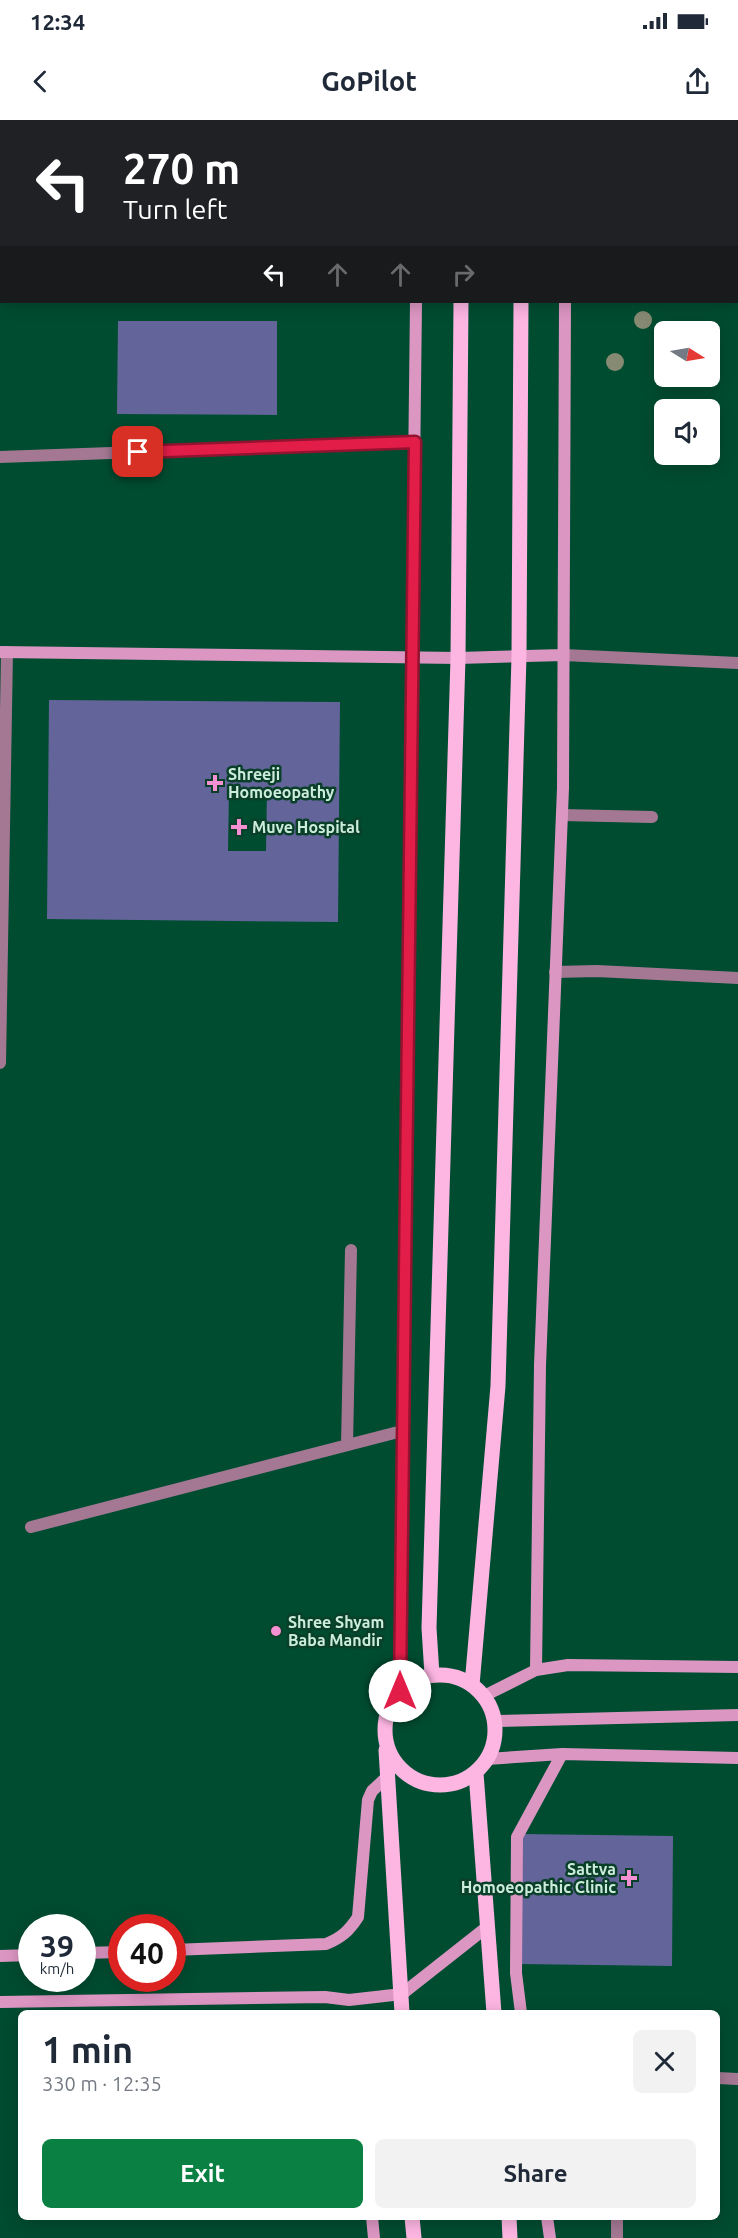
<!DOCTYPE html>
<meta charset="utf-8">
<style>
body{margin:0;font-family:Ubuntu,sans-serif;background:#f2f2f3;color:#1f2937;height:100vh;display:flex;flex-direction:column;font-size:22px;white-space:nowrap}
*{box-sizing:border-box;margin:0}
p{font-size:20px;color:#747a83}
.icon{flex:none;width:33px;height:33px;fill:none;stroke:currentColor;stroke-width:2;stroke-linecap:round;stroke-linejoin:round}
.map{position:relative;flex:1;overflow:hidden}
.sheet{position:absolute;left:18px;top:1890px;width:702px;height:210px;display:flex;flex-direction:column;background:#fff;border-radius:9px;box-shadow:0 3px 15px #0003}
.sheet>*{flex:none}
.top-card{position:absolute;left:0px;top:0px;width:738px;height:183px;box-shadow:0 3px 15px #0003;background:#202124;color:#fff;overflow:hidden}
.needle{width:39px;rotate:101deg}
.fabs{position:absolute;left:654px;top:201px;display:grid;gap:12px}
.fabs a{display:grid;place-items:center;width:66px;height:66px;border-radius:9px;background:#fff;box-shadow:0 3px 15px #0003;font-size:30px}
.speed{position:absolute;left:18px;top:1794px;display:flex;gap:12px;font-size:30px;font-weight:700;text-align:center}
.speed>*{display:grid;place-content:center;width:78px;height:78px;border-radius:50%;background:#fff;box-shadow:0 3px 15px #0003;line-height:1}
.speed small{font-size:15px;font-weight:400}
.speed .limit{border:9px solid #d22;background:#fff;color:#111}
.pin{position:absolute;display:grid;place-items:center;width:51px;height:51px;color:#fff;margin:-26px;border-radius:12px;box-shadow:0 3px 9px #0006}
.me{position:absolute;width:66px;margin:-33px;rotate:0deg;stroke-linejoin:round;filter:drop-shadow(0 0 4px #0008)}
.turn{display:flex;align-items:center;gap:21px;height:126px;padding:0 24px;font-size:27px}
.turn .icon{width:78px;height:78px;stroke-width:2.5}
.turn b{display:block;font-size:42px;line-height:51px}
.lanes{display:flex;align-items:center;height:57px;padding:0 24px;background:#0003;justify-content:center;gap:30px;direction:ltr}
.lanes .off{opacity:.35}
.round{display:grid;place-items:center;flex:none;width:63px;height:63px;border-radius:9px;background:#f2f2f3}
.overview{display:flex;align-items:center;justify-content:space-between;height:102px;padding:0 24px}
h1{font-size:36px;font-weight:700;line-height:45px}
.primary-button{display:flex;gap:12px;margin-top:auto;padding:12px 24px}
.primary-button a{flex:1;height:69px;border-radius:9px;background:#0b8043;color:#fff;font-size:24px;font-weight:700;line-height:69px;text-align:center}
.primary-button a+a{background:#f2f2f3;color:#1f2937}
.status{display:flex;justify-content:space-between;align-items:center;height:42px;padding:0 30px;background:#fff;direction:ltr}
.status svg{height:16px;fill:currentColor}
header{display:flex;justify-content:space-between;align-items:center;height:78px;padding:0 24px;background:#fff;font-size:27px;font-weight:700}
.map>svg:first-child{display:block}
.building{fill:#63659a;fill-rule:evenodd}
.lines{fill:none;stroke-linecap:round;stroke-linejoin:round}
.lane{stroke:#a47893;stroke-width:12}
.street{stroke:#a47893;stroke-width:12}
.secondary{stroke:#dc96c2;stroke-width:12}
.primary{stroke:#fdb5e2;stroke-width:15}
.tree{fill:#868a72}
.route-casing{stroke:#92132f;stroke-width:15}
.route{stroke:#e11d48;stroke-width:10}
.poi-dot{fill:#f591d2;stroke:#0a3f2a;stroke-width:2}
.labels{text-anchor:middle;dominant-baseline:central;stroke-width:5;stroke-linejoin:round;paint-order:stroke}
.poi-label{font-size:16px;font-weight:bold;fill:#cdeddc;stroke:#0a3f2a;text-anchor:start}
</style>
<div class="status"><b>12:34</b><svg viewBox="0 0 49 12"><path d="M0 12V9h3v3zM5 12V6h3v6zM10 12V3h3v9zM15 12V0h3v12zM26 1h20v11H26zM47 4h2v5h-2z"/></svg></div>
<header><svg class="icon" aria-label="back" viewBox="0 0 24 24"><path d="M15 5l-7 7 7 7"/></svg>GoPilot<svg class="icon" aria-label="share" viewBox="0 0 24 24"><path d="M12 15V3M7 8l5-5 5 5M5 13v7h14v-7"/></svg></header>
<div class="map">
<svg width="738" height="2118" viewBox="0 0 738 2118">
<rect width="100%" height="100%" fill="#004c31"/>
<path class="building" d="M118 201H277V295L117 294Z
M49 580 340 582 338 802 47 799ZM229 670H267L266 731H228Z
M522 1714 673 1716 672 1846 520 1844Z"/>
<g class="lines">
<path class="lane" d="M0 337 415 322
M562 695 652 697
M555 852 597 851 738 858
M347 1325 351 1130
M31 1407 402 1311"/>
<path class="street" d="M563 535 738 543
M0 943 7 532
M717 1958 738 1959
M617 2097V2118"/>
<path class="secondary" d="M418 2V0
M568 2V0
M0 532 458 538 563 535
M536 1550 540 1245 563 668 565 182
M400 1571 416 182
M484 1576 536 1550 568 1545 738 1547
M495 1601 738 1595
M487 1639 562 1634 738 1638
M172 1830 326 1824C341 1818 349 1811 358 1797L368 1680 372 1671 388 1656
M82 1833 122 1832
M0 1836 32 1835
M0 1882 325 1877 349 1880 402 1874 487 1807
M521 1893 516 1853 517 1717 562 1634
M372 2097 374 2118
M547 2097 550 2118"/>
<path class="primary" d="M462 2V0
M522 2V0
M385 1610a55 55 0 1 1 110 0a55 55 0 1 1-110 0Z
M432 1555 429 1508 458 538 461 182
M472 1565 498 1266 519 536 521 182
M386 1630 402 1893
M476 1653 494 1893
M412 2097 414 2118
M509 2097 510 2118"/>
</g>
<g class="tree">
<circle cx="643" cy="200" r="9"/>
<circle cx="615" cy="242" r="9"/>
</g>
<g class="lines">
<defs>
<path id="route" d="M138 332 415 322 400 1571"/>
</defs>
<use href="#route" class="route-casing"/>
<use href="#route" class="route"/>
</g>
<g class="poi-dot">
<path d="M212 654h6v6h6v6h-6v6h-6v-6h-6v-6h6z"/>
<path d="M236 698h6v6h6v6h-6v6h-6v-6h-6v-6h6z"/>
<circle cx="276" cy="1511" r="6"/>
<path d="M626 1749h6v6h6v6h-6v6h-6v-6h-6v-6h6z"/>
</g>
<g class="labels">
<g class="poi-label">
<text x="228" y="654">Shreeji<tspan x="228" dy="18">Homoeopathy</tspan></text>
<text x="252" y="707">Muve Hospital</text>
<text x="288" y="1502">Shree Shyam<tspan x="288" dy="18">Baba Mandir</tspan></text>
<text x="616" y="1749" text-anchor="end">Sattva<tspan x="616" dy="18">Homoeopathic Clinic</tspan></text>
</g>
</g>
</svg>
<div class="fabs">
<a><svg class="needle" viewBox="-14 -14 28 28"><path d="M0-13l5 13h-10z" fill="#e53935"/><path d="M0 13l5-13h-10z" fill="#747a83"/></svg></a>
<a><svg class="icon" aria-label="sound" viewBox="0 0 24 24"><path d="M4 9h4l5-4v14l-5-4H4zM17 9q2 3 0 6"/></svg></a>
</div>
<div class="speed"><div>39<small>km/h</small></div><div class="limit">40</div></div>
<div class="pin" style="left:138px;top:332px;background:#d93025"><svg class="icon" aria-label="arrive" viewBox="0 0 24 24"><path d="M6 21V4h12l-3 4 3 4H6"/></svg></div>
<svg class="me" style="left:400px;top:1571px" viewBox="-20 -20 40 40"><circle r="19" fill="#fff"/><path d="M0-13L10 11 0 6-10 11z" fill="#e11d48"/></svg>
<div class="top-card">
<div class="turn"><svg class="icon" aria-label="left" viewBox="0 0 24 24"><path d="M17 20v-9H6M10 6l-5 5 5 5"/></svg><div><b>270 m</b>Turn left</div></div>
<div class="lanes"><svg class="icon" aria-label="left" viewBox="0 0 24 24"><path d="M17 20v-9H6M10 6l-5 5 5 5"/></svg><svg class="icon off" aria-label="ahead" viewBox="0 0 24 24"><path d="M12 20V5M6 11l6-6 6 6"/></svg><svg class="icon off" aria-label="ahead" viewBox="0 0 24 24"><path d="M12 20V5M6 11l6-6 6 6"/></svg><svg class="icon off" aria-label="right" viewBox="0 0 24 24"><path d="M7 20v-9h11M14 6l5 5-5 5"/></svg></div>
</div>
<section class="sheet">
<div class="overview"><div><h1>1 min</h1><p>330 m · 12:35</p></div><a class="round"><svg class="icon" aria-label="close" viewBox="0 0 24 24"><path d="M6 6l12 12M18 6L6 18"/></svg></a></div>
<div class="primary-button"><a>Exit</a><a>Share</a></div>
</section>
</div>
